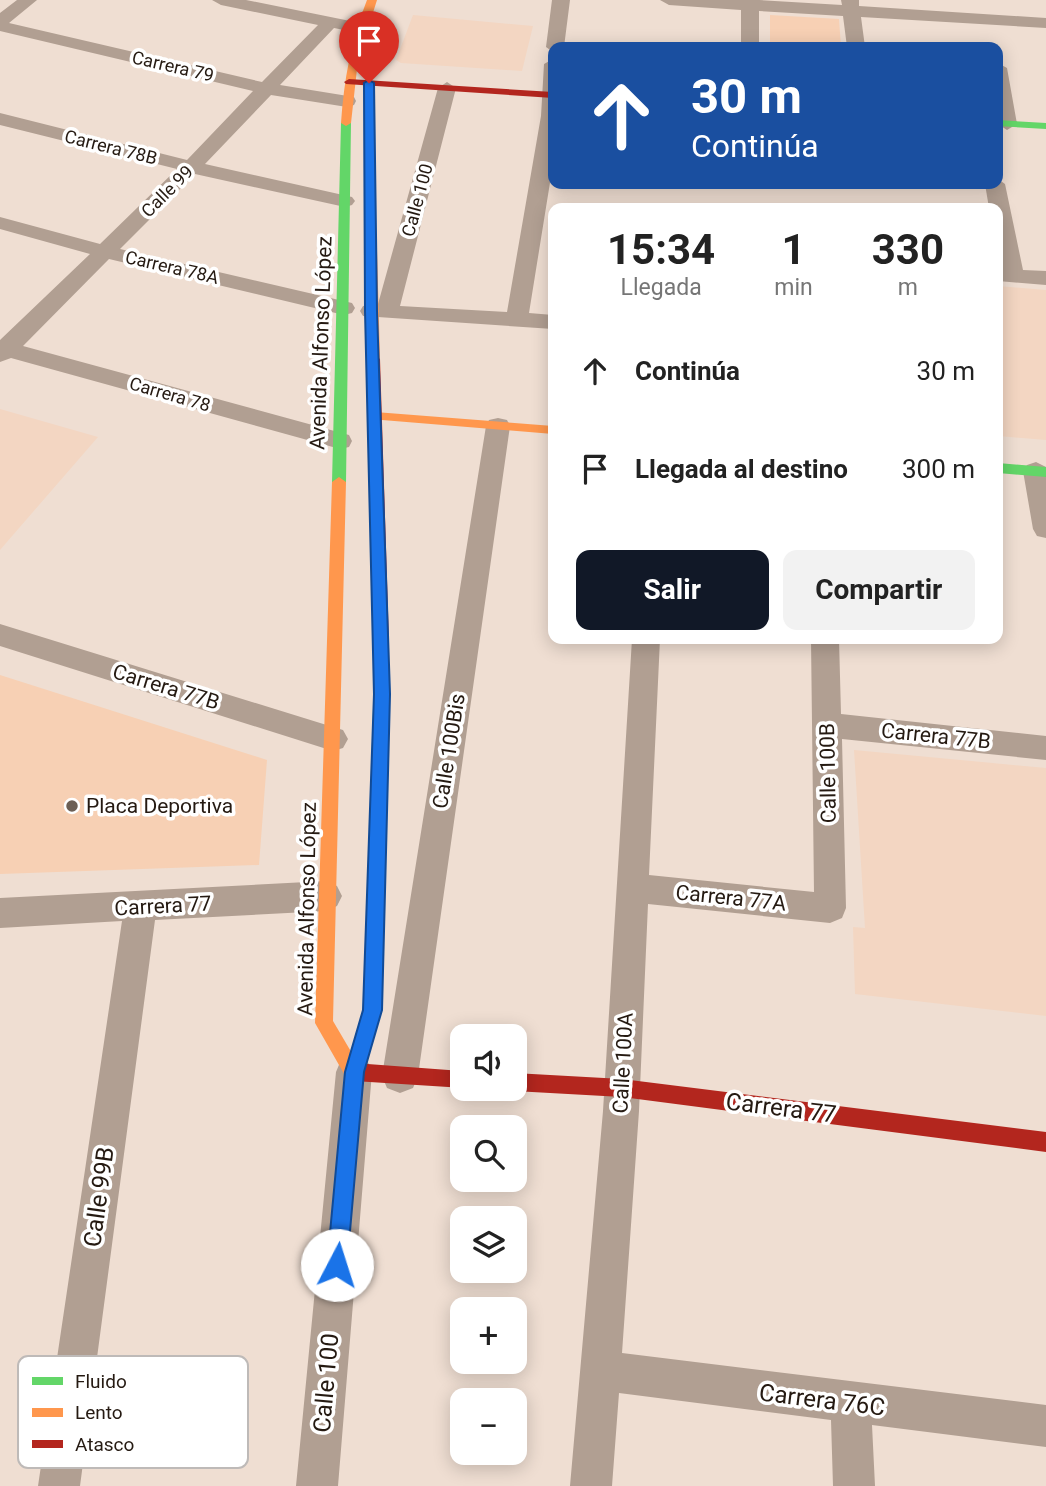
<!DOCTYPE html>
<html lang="es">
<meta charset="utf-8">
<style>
body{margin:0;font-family:Roboto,sans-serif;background:#f2f2f2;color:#222;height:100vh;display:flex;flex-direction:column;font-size:26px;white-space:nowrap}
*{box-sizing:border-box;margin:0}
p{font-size:23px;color:#767676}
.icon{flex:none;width:38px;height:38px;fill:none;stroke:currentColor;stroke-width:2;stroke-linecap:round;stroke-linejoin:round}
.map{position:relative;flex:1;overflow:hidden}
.details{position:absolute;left:548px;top:203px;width:455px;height:441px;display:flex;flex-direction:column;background:#fff;border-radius:14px;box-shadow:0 4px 18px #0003}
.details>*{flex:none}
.guide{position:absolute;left:548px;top:42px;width:455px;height:147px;border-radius:14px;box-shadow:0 4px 18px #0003;background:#1a4fa0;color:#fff;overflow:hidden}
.controls{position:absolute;left:450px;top:1024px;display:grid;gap:14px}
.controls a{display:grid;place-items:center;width:77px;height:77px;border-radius:14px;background:#fff;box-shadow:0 4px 18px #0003;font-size:35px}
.pin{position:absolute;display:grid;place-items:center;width:60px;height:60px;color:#fff;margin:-72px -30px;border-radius:50% 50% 50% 0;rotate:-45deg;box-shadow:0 0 7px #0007}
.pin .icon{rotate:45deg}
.me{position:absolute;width:77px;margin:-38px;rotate:5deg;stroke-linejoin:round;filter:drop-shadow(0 0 5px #0008)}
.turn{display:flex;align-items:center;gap:24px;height:147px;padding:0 28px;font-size:32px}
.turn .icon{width:91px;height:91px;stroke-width:2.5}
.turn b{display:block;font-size:49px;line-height:60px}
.eta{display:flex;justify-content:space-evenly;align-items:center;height:119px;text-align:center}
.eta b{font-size:42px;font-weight:700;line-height:49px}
.button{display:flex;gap:14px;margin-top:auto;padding:14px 28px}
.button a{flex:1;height:80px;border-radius:14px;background:#111827;color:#fff;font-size:28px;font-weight:700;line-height:80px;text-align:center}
.button a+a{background:#f2f2f2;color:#222}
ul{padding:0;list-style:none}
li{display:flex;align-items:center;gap:21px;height:98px;padding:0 28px}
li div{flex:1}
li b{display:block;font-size:26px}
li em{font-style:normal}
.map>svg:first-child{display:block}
.built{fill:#f3d6c2}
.green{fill:#f7d0b4}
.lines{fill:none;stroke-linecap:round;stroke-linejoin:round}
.street{fill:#b19f92;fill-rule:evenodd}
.fast{fill:#63d668;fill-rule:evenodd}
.slow{fill:#ff974d;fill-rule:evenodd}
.jam{fill:#b3261e;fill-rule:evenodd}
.route{fill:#1a73e8;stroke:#114b97;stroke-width:2}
.poi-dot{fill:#6c5f55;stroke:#fff;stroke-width:2.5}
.labels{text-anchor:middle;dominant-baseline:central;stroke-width:7;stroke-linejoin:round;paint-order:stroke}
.far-street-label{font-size:18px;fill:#251a12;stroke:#fff}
.street-label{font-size:21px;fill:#251a12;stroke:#fff}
.poi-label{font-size:21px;fill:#251a12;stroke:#fff;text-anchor:start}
.near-street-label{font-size:24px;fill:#251a12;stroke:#fff}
.key{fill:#fff;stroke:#bebab8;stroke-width:2}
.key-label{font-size:19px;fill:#251a12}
</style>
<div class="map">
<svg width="1046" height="1486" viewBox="0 0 1046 1486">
<rect width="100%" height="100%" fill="#efded2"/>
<path class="built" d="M413 15 533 26 522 71 401 63 396 60Z
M998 286 1046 290V440L998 436Z
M0 409 98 437 0 550Z
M854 750 1046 768V1016L855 994 853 927 865 928Z"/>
<path class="green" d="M770 15 839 19 841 47H770Z
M0 675 267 760 259 865 0 874Z"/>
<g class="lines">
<path class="street" d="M17 0H37L9 23 262 82 318 25 221 5 212 0H246L365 24 368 28 365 32 359 33 334 28 280 85 354 97 356 101 354 105 347 107 271 95 205 164 352 197 355 201 352 205 345 207 195 174 120 249 352 303 355 308 352 313 344 315 109 259 23 346 349 435 352 441 349 447 340 449 11 358 0 362V340L90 254 0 229V217L100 244 177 169 0 125V113L187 160 253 91 0 31V13Z
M552 0H570L564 47H553V52L546 47Z
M660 0H759L842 5 841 0H859V6L1046 18V28L861 17 865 47H847L843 16 759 11V47H741V10L669 5Z
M553 59V164L529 313 553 315V329L363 316 360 311 363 306 378 304 438 88 447 82 456 88 400 306 507 312 541 116 544 64Z
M998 63 1007 68 1017 124 1007 130 998 124Z
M998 179 1005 184 1023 270 1046 271V285L998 281V269H1001L998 251V208H989L985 184H998Z
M498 418 507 420 510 426 418 1076 413 1088 400 1093 387 1088 382 1076 486 426 489 420Z
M1036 462 1046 467V538L1037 536 1033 529 1023 471 1027 465Z
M0 624 333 727 343 730 348 739 343 748 333 751 0 646Z
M632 639H660L649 875 814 892 811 639H839L841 714 1046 736V760L842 739 846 908 842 918 830 923 648 904 639 1111 622 1353 1046 1405V1447L872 1425 875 1486H833L831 1420 619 1393 612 1486H570L603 1111Z
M326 881 337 886 342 896 337 906 326 911 155 920 80 1486H38L122 921 0 928V898Z
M354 1055 367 1060 372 1072 338 1486H296L336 1072 341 1060Z"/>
<path class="fast" d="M346 120 351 123 346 482 339 487 332 482 341 123Z
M998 120 1046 123V129L998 126Z
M998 463 1046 467V477L998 473Z
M382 636 389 642 382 1010 363 1072 361 1079 354 1081 347 1079 345 1072 364 1010 375 642Z"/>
<path class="slow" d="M367 0H377L358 60 351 123 346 126 341 123C344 80 351 40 367 0Z
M371 248 377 251 380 359 374 363 368 359 365 251Z
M375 412 553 426V434L370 419 369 416Z
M339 477 346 482 333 1021 363 1072 361 1079 354 1081 347 1079 315 1023 332 482Z"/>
<path class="jam" d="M349 79 553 92V98L346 84 344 82Z
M374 355 380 359 389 642 382 648 375 642 368 359Z
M354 1063 462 1071 464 1088 354 1081 347 1079 345 1072 347 1065Z
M514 1073 622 1079 1046 1132V1152L622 1097 514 1091 507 1088H514Z"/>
</g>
<path class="route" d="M369 80 374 83 377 311 390 694 382 1010 364 1072 347 1265 344 1272 337 1275 330 1272 327 1265 345 1072 363 1010 374 694 365 311 364 83Z"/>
<circle class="poi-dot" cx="72" cy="806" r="7"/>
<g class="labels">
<g class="far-street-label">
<text transform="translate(173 66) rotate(13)">Carrera 79</text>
<text transform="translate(111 147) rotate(14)">Carrera 78B</text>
<text transform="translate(167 191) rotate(-45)">Calle 99</text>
<text transform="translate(417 200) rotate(-75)">Calle 100</text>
<text transform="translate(172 267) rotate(13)">Carrera 78A</text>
<text transform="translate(170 394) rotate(16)">Carrera 78</text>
</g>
<g class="street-label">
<text transform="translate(321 343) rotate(-88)">Avenida Alfonso López</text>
<text transform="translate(166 687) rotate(17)">Carrera 77B</text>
<text transform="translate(936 736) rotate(6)">Carrera 77B</text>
<text transform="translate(449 751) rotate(-81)">Calle 100Bis</text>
<text transform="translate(828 773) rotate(-91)">Calle 100B</text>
<text transform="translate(731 898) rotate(6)">Carrera 77A</text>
<text transform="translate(163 906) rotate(-3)">Carrera 77</text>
<text transform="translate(307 909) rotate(-89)">Avenida Alfonso López</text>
<text transform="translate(623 1063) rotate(-87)">Calle 100A</text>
</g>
<g class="poi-label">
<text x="86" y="806">Placa Deportiva</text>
</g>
<g class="near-street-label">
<text transform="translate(781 1108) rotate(7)">Carrera 77</text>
<text transform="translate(99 1197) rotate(-82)">Calle 99B</text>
<text transform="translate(326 1383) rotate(-85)">Calle 100</text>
<text transform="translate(822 1400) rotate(7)">Carrera 76C</text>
</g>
</g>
<rect x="18" y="1356" width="230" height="112" rx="10" class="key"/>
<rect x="32" y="1377" width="31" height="8" fill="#63d668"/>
<rect x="32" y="1408" width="31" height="9" fill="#ff974d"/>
<rect x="32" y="1440" width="31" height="8" fill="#b3261e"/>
<g class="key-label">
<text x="75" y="1388">Fluido</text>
<text x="75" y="1419">Lento</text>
<text x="75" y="1451">Atasco</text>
</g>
</svg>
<div class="controls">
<a><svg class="icon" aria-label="sound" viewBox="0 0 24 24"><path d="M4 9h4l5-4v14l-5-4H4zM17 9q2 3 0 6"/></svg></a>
<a><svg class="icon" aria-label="search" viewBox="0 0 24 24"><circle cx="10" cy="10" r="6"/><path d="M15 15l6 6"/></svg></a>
<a><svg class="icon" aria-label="layers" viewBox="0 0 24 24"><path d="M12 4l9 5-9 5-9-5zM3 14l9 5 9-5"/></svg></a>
<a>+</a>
<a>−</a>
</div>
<div class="pin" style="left:369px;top:83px;background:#d93025"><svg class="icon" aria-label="arrive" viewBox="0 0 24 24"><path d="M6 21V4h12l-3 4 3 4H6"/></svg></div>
<svg class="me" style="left:337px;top:1265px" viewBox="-20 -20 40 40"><circle r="19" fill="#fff"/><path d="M0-13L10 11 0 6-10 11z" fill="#1a73e8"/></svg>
<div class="guide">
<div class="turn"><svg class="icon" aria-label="ahead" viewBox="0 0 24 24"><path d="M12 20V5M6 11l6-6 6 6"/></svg><div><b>30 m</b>Continúa</div></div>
</div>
<section class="details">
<div class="eta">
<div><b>15:34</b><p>Llegada</p></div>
<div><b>1</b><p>min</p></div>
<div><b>330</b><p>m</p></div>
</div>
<ul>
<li><svg class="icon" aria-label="ahead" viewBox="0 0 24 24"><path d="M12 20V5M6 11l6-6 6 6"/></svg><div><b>Continúa</b></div><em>30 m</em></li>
<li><svg class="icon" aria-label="arrive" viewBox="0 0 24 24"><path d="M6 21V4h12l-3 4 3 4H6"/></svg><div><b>Llegada al destino</b></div><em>300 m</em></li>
</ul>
<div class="button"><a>Salir</a><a>Compartir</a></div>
</section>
</div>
